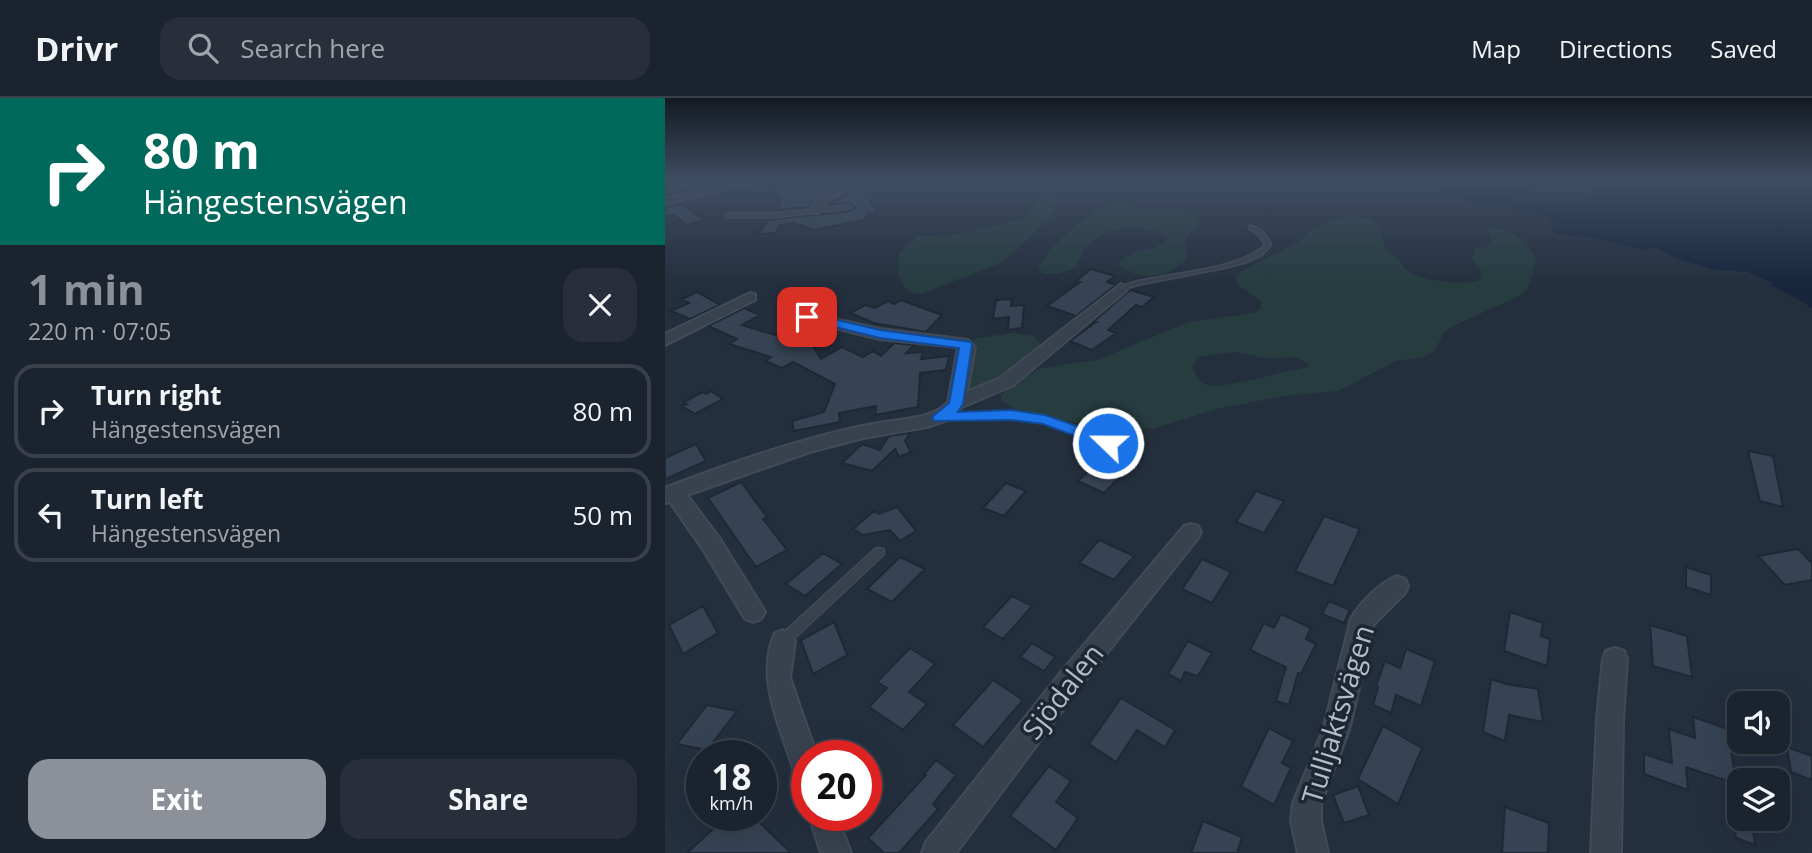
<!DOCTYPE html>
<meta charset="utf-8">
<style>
body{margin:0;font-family:"Open Sans",sans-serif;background:#282f3a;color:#f1f3f6;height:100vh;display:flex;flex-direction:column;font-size:26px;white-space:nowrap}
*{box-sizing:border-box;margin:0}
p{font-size:23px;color:#a0a4aa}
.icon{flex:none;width:38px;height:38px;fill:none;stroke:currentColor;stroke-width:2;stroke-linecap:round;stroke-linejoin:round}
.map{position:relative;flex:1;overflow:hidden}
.panel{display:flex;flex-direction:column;background:#1b232e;width:665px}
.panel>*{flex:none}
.top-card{background:#00695c;color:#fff;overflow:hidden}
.fabs{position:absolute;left:1062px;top:593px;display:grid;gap:14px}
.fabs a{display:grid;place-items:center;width:63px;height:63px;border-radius:14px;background:#1b232e;box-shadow:0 7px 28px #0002,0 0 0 2px #39404a;font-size:35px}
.speed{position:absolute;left:21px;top:642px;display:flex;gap:14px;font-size:35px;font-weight:700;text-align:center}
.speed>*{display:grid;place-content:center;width:91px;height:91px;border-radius:50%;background:#1b232e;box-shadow:0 7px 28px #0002,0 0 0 2px #39404a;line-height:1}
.speed small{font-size:18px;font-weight:400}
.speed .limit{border:10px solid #d22;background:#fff;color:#111}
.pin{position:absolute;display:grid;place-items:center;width:60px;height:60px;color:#fff;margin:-30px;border-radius:14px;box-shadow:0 4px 10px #0006}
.me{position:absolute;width:77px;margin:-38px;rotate:292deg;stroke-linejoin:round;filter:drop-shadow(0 0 5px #0008)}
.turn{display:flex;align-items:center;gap:24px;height:147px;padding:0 28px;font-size:32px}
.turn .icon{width:91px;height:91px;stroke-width:2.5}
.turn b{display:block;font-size:49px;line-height:60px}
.round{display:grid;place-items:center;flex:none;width:74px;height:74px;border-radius:21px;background:#282f3a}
.headline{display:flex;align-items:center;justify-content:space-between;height:119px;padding:0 28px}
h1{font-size:42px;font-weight:700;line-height:52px;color:#8c9099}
.button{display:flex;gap:14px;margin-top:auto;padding:14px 28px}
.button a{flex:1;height:80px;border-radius:21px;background:#8c9099;color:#fff;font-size:28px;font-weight:700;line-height:80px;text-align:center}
.button a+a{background:#282f3a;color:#f1f3f6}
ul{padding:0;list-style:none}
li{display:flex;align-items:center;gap:21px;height:94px;margin:0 14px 10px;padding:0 14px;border:4px solid #39404a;border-radius:21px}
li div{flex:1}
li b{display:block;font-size:26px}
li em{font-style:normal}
header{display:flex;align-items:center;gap:42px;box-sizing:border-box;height:98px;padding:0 35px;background:#1b232e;border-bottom:2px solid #39404a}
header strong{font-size:33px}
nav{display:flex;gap:38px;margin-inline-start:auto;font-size:24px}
.search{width:490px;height:63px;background:#282f3a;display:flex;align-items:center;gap:18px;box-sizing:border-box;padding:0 24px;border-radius:21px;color:#a0a4aa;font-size:26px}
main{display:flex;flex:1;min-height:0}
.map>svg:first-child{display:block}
.green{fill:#263c3f;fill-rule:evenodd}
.water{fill:#17263c}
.building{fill:#364354;stroke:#1f2835;stroke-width:2}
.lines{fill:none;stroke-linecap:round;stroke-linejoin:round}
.lane-casing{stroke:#414a57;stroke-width:3}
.street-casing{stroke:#414a57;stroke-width:4}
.lane{fill:#38414e;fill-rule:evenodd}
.street{fill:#38414e;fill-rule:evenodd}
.route{fill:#1a73e8;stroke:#114b97;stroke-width:2}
.labels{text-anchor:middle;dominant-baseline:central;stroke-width:7;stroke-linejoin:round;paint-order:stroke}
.near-street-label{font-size:28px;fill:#b4bcc9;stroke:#1d2633}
</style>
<header>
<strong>Drivr</strong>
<div class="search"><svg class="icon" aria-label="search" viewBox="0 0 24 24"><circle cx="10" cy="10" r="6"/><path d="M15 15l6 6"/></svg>Search here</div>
<nav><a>Map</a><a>Directions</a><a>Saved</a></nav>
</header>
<main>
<section class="panel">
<div class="top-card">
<div class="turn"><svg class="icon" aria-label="right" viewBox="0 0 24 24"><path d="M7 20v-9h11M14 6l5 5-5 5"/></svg><div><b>80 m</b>Hängestensvägen</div></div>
</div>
<div class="headline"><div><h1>1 min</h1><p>220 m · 07:05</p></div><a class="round"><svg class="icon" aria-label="close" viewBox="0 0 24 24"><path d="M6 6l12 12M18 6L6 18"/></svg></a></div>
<ul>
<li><svg class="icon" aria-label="right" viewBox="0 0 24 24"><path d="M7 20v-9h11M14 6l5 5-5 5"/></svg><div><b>Turn right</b><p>Hängestensvägen</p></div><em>80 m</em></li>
<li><svg class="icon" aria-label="left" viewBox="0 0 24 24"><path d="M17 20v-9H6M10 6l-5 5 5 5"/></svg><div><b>Turn left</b><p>Hängestensvägen</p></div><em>50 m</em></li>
</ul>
<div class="button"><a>Exit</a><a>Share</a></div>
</section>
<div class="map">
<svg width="1147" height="755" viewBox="0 0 1147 755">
<rect width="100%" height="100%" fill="#242f3e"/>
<path class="green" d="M390 94 392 99 387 119 336 165 256 196 241 193 233 176 234 155 252 138 289 137 355 122 369 110 371 100Z
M454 104C463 105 472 110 482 111 500 113 524 105 535 123L520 142 522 160C506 180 477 183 455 169L454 164 469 154 488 150 502 143V139C479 126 439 127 420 150 416 155 415 163 411 170L392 176H378L373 170C385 147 428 108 454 104Z
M684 119C715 119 713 126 720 151 732 157 734 165 743 173 754 183 807 189 817 180L814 168 807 161 810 151 820 149 827 143 824 132 826 131 840 132 855 140 869 157 870 167 863 191 852 199 786 229 779 234 770 253 759 259 731 263 673 293 619 298 556 310 490 330 446 332 428 329 352 312 337 303 336 297 348 286 377 270 432 262 524 224 589 215 596 210V203L573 187 570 179 575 174 635 143 647 131 657 126ZM571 254 604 261 630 259 644 266 643 269C620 273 560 291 542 287 534 285 531 277 528 270L532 259Z
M347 235 369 238 376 247 343 275 297 298 308 243 313 240Z"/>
<path class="water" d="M799 82H872L860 86 866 89 861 96 851 93 852 96 844 99C865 106 894 109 916 103 922 102 924 97 929 93L926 84 931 82H1147V210L1105 186 1108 185 1083 174 1046 171 1010 160 991 150H984L982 153 928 140 891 136 887 132 888 124 879 118 838 107 822 110 811 107 781 94 779 90 802 84Z"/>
<path class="building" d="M0 82H43L44 85 0 98Z
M107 82H185L155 95 143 109 112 112 115 105Z
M196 89 212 114 202 116 199 122 149 132 129 125 115 127 110 135 93 136 103 122 186 113 190 109 185 105 163 107Z
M15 106 19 108 39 122 22 127 9 117 0 119V109Z
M426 171 450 178 442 184 451 187 411 218 382 208 415 184 411 183Z
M465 192 489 199 477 209 471 207 443 232 451 235 427 252 405 243 431 224H428Z
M32 194 55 207 25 221 6 213 24 205 17 201Z
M347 201 346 208 359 207 357 230 343 232 344 219 328 221 331 202Z
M236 202 277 217 261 234 209 225 185 215 200 207 210 210 223 203 229 206Z
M79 210 95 217 77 227 133 244 142 238 156 261 177 249 198 259 208 253 216 258 229 245 249 247 241 255 258 254 256 261 284 258 281 272 255 275 253 309 210 317 211 308 174 315 175 324 129 333 127 323 159 314 170 286 128 264 117 270 100 263 106 259 64 246 72 241 43 228Z
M46 293 58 301 30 316 17 308 22 306 19 304 38 294 41 296Z
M245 335 240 343 246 354 234 359 230 351 207 373 177 365 197 346 215 352 224 338Z
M31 346 41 363 0 381V360Z
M1083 353 1108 358 1118 409 1095 403Z
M440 362 462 372 439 395 413 383 429 368 432 369Z
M76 384 102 419 98 421 122 452 91 469 43 400Z
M341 385 361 393 339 418 318 410Z
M591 393 619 403 599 435 571 424Z
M232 409 251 433 235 443 225 432 198 437 188 431 209 413 214 416Z
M659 418 695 431 668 488 630 473Z
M434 442 469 458 449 482 414 465Z
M1133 451 1147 465V482L1120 487 1093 458Z
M158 455 177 466 140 498 121 486Z
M235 459 260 471 227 504 202 491Z
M537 461 566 474 547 505 517 491Z
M1021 469 1046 477V497L1021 489Z
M347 498 367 508 338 541 318 529Z
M664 503 685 512 679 525 657 516Z
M38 508 53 535 18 556 4 527Z
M845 514 878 525 876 538 885 541 882 568 839 553Z
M616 516 646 530 641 541 651 546 636 576 633 575 624 607 611 603 621 569 585 552 599 525 609 530Z
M169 524 182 557 148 576 136 542Z
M985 527 1022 538 1027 579 988 568Z
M523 543 547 555 533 578 520 574 516 583 503 576Z
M367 545 390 559 379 573 355 559Z
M245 550 270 566 244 594 262 606 238 632 204 609 222 590 212 584Z
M741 551 770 563 756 608 731 597 726 615 708 607 713 589 711 588 720 563 735 570Z
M826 581 841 586 873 591 878 624 844 617 840 643 818 634Z
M328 582 358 602 318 649 288 627Z
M456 600 510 632 500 649 472 632 451 664 424 646Z
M42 607 72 613 42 652 12 646Z
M1028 619 1063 631 1071 686 1021 669 1023 692 979 676V656L1007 665 1004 631 1030 640Z
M718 628 757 650 733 706 693 681Z
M604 630 628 643 617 665 626 670 609 707 576 688Z
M1122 649 1147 658V682L1126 674Z
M271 662 291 677 268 706 273 711 234 755H219L203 740 261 677 259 676Z
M384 668 406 683 391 704 413 720 391 752 345 718Z
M693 688 704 717 679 725 668 697Z
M840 709 884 725 883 755H837Z
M62 718H88L126 755H22Z
M1068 719 1087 725 1090 747 1071 740Z
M538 723 577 739 572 755H526Z"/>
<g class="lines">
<defs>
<path id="lane" d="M184 107 187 109 186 110 112 119H64L61 117 64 115H112Z
M584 128C595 128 602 138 606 147L597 157 582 164 559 170 472 187 456 192 453 190C462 185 473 183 484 181 517 174 576 170 600 147L595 138 584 130Z
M346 314 383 320 469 351 471 353 466 356 463 355 379 325 346 320 276 322 272 319 276 316Z
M214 450 218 451 219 454 218 457 122 547 118 548 114 547 112 543 114 539 210 451Z"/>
<path id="street" d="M76 82H92L0 107V101Z
M191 82H204L164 101 153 115H145L143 113 156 97Z
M456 186 463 190 461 193 347 288 297 309 285 321 262 329 198 340 145 354 22 397 55 441 96 507 100 514 96 521 88 524 80 521 39 453 5 404 0 405V390C67 364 136 340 207 326 230 321 266 323 283 304L293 249 215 241 137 222 135 219 137 216 142 215 215 231 303 242 310 250 302 294 335 280Z
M85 195 90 196V202L0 247V236Z
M526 426 533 428 536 434 533 440 415 589 291 755H257L261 744 397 573 519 428Z
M732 478 740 481 743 488 740 495 709 526 684 632 656 705V723L663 755H633L626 723 628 705 658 632 686 521C693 506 716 484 732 478Z
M118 532 126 535 130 543 125 580 152 658H142V684L132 680 128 670C115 628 90 579 110 535Z
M950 550 959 553 962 561 958 621 956 755H926L932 621 938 561 941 553Z
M144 718H172L186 755H156Z"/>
</defs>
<use href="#lane" class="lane-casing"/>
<use href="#street" class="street-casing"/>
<use href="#lane" class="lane"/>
<use href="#street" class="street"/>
</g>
<linearGradient id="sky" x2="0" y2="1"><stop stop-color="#141a22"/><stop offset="0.44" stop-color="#3f4d63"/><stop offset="1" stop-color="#3f4d63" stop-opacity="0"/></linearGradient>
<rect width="1147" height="187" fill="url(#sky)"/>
<path class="route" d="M142 215 215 232 306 244 307 247 298 306 293 314 346 312 380 317 449 341 451 345 443 350 378 326 346 322 269 323 267 319 284 305 294 250 215 240 138 221V216Z"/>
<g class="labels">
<g class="near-street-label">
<text transform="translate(397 593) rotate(-52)">Sjödalen</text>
<text transform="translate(672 616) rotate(-73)">Tulljaktsvägen</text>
</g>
</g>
</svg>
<div class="fabs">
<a><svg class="icon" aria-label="sound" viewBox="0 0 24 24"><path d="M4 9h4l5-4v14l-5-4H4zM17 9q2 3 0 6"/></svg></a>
<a><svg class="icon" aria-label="layers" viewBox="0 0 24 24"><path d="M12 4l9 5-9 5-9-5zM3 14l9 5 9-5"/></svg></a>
</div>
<div class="speed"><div>18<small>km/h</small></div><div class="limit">20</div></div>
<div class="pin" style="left:142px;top:219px;background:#d93025"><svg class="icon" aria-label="arrive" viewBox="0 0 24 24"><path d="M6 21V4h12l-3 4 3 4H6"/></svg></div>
<svg class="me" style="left:443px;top:345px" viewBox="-20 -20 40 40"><circle r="17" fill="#1a73e8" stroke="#fff" stroke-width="3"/><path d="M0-11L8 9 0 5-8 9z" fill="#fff"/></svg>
</div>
</main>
